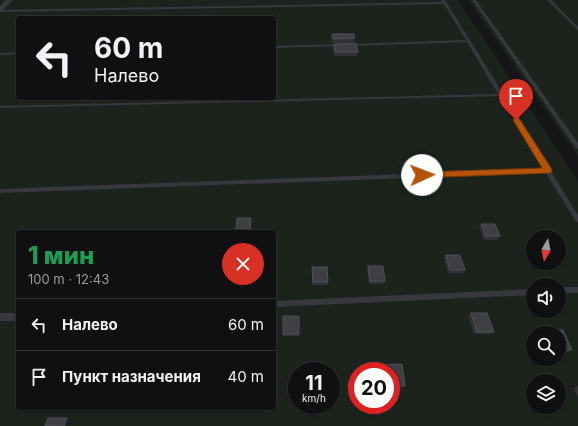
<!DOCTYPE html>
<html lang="ru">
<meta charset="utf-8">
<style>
body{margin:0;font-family:Inter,sans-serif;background:#1e1e20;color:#f1f3f6;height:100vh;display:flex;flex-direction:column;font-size:15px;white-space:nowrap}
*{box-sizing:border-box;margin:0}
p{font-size:13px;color:#9c9d9f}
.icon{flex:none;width:22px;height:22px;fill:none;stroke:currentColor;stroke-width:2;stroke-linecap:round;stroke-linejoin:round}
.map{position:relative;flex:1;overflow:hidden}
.sheet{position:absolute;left:16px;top:230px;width:260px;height:180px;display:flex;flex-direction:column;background:#101012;border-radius:4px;box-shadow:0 1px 3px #0004,0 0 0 1px #303032}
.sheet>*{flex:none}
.top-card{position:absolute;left:16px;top:16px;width:260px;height:84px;border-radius:4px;box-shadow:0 1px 3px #0004,0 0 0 1px #303032;background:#101012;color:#f1f3f6;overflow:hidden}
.needle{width:26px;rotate:190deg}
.controls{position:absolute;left:526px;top:230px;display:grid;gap:8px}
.controls a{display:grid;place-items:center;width:40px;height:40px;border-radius:50%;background:#101012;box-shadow:0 1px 3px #0004,0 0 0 1px #303032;font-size:20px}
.speed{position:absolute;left:288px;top:362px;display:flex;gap:8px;font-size:20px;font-weight:700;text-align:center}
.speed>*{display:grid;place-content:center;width:52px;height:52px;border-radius:50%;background:#101012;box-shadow:0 1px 3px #0004,0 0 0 1px #303032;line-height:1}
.speed small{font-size:10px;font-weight:400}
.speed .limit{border:6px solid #d22;background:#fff;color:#111}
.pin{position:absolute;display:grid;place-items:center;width:34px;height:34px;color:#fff;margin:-41px -17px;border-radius:50% 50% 50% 0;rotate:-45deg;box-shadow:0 0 4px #0007}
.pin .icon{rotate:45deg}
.me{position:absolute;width:44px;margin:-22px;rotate:88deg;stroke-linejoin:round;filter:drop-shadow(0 0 3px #0008)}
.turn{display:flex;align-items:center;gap:14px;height:84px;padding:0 12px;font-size:18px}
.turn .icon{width:52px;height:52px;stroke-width:2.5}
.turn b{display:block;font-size:28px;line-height:34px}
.round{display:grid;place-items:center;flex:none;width:42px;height:42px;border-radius:21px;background:#1e1e20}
.overview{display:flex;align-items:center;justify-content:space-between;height:68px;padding:0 12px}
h1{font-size:24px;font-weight:800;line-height:30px;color:#1e9e55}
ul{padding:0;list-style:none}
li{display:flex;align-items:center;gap:12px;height:52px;padding:0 12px;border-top:1px solid #303032}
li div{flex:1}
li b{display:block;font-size:15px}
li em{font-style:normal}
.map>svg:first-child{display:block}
.green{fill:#1c231d;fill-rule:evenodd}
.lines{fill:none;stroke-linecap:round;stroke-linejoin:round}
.lane{fill:#37383d;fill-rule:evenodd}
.street{fill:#37383d;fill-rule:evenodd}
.wall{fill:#323236}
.shaded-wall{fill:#212124}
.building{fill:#3f3f44;stroke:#4f5156}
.route{fill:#b45309;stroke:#753606}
</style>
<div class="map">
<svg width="578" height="426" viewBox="0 0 578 426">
<rect width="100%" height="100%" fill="#161618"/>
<path class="green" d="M0 0H458L578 181V426H0ZM18 18H274V98H18ZM18 232H274V408H18ZM533 237H559V263H533ZM533 285H559V311H533ZM533 333H559V359H533ZM297 371H331V405H297ZM357 371H391V405H357ZM533 381H559V407H533Z
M468 0H578V156Z"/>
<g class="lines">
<path class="lane" d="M441 0H445L578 215V222H576L546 173 0 193V189L544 169 500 96 0 108V106L498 94 467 42 350 46 348 45 350 44 466 40 444 4 0 12V10L443 2Z
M472 0H476L578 143V149L576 148Z
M547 0H551L578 27V30Z
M341 44V46H340L274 48V46Z
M18 52V54L0 55V53Z
M559 287H578V293H559Z
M533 289V295L274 307V301Z
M0 313H18V321H0Z"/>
<path class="street" d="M6 0H13L0 12V6Z"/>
</g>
<path class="wall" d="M332 34 355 38 354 42 332 43Z
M334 44 358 52 357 56H334L333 48Z
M251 218V221L250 232H236V230Z
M481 224 500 236 497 240H484L479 227Z
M446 255 465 270 462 273H448L444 258Z
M368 266 385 281 384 284H369L367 269Z
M312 267 328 282 327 285H312Z
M471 313 494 332 490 334H474L468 316Z
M283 316H299V336H283Z
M547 330H563L572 350 567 352 559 351V333H543L542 332Z
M402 364 405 386 403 387 391 388V371H383V366L384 365Z
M578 386V398L574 388Z"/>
<path class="shaded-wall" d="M67 418 71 419 69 426H64Z"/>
<path class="building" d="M332 34H354L355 38 333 39Z
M356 43 358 52H335L334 44Z
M237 218H251L250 231 236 230Z
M481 224H495L500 236H486Z
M446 255H460L465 270H450Z
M368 266H383L385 281H370Z
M312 267H327L328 282H313Z
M471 313H487L494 332H477Z
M283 316H299V334H283Z
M547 330H563L572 350 559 349V333H548Z
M402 364 405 386H391V371H385L384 365Z
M48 418H67L64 426H45Z"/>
<path class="route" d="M514 118H519L551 168 552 170 551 173 419 178 418 175 419 173 422 172 542 168 513 120Z"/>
</svg>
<div class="controls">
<a><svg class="needle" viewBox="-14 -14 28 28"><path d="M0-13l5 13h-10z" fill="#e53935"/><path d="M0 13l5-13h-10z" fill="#9c9d9f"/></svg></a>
<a><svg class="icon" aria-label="sound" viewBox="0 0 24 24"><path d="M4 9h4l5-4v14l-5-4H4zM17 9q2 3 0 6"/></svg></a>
<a><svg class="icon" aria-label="search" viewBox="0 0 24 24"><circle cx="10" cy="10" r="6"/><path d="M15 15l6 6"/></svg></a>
<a><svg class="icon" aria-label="layers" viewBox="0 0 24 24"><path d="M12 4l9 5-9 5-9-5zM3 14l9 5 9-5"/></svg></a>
</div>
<div class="speed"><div>11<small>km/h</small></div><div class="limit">20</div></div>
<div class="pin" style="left:516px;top:120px;background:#d93025"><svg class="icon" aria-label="arrive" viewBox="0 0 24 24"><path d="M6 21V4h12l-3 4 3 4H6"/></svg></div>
<svg class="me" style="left:422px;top:175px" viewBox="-20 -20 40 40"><circle r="19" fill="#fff"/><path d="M0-13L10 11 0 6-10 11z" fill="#b45309"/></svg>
<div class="top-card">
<div class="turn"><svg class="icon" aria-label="left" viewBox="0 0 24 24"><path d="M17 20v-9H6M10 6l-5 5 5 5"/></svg><div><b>60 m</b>Налево</div></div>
</div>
<section class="sheet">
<div class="overview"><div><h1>1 мин</h1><p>100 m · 12:43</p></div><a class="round" style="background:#d93025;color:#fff"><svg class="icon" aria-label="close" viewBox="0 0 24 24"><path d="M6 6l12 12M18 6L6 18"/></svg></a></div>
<ul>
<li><svg class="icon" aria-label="left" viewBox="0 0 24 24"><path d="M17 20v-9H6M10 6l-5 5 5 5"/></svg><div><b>Налево</b></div><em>60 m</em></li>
<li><svg class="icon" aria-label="arrive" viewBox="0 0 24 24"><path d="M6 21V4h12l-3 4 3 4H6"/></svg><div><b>Пункт назначения</b></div><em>40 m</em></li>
</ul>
</section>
</div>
